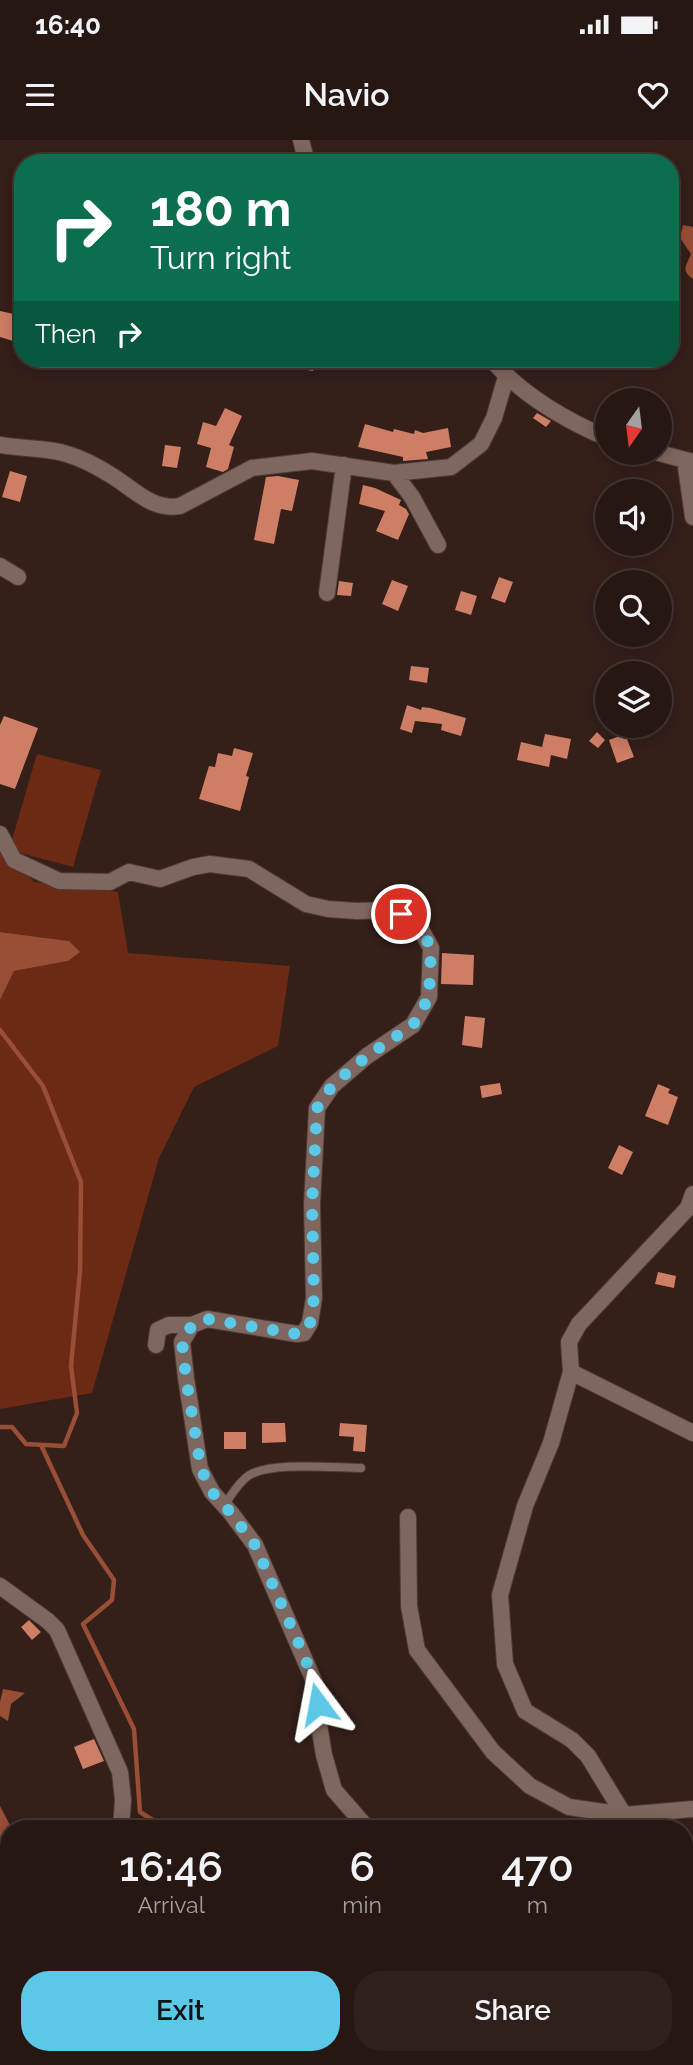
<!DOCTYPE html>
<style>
body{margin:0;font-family:Raleway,sans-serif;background:#2f201c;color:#f1f3f6;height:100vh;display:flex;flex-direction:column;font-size:26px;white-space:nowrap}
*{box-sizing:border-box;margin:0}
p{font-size:23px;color:#a49fa0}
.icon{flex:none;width:38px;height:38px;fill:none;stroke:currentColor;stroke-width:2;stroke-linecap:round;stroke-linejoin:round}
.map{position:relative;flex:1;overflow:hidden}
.side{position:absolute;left:0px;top:1680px;width:693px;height:245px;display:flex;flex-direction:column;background:#271713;border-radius:28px 28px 0 0;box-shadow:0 4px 18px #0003,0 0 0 2px #433633}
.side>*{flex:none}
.hud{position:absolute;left:14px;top:14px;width:665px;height:214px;border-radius:28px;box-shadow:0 4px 18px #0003,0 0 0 2px #433633;background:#0b6e4f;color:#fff;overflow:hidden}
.needle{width:46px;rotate:194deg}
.buttons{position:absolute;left:595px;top:248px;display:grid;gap:14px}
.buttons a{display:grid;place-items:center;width:77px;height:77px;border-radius:50%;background:#271713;box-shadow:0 4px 18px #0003,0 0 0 2px #433633;font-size:35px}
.pin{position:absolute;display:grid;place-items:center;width:60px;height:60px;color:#fff;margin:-30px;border:4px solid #fff;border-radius:50%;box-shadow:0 2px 7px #0007}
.me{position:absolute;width:77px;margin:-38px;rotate:347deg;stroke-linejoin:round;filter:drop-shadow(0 0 5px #0008)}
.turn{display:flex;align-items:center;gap:24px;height:147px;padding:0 21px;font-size:32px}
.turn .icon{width:91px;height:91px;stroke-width:2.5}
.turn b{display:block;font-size:49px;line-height:60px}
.then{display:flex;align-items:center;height:66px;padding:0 21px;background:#0003;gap:14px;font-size:26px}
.eta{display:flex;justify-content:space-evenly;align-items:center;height:119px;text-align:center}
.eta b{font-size:42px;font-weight:600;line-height:49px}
.action{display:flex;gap:14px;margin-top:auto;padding:14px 21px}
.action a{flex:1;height:80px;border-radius:28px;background:#5ac8e6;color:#111;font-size:28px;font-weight:600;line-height:80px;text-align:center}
.action a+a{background:#2f201c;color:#f1f3f6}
.status{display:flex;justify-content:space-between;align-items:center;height:49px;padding:0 35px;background:#271713;direction:ltr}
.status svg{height:19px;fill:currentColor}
header{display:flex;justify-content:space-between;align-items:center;height:91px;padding:0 21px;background:#271713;font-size:32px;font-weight:600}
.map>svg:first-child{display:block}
.green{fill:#6c2a14}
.water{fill:#994e36}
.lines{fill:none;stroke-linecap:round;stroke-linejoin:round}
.stream{stroke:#994e36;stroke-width:4.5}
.building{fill:#ce7e65}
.lane-casing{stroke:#4c3b36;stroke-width:10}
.street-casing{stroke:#4c3b36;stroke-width:18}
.lane{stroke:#7f665e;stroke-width:8}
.street{stroke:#7f665e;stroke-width:16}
.route{stroke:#5ac8e6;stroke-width:12;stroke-dasharray:0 21.6}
</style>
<div class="status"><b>16:40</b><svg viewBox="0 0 49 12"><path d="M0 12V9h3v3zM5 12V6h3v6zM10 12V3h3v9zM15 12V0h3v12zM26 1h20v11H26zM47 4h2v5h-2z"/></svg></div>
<header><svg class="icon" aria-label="menu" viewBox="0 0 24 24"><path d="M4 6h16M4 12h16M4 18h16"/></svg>Navio<svg class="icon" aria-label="heart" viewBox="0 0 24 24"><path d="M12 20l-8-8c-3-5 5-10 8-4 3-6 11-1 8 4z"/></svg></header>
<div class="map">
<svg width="693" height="1925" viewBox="0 0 693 1925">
<rect width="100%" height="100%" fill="#341f19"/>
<path class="green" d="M37 614 101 630 73 727 9 710Z
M0 705 34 742 118 752 128 813 290 826 278 906 194 947 159 1018 92 1253 0 1269V860L14 831 68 821 69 801 0 792Z"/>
<path class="water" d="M683 85 693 87V139C680 130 687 125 691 114L680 98Z
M0 792 69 801 80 812 68 821 14 831 0 860Z
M3 1549 25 1553 11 1564 8 1581 0 1576V1562Z
M0 1666 12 1689H9V1734L0 1763Z"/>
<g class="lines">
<path class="stream" d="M0 890 43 946 81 1042 80 1131 71 1226 77 1273 64 1306 26 1304 12 1287H0
M41 1305 83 1395 114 1440 112 1460 83 1484 134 1589 140 1672 167 1689
M0 1900 9 1889
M121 1925V1916"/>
</g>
<path class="building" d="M0 171 23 176V204L0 197Z
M280 219H316L313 231 280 225Z
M225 268 242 276 229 305 234 307 228 329 223 332 206 327 211 308 197 304 203 282 216 286Z
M537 273 551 281 546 287 533 278Z
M365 284 393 292 394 289 414 294 415 290 423 293 448 288 451 307 426 312 428 319 403 321V317L358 307Z
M165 305 181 307 177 328 162 326Z
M10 331 27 336 20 362 2 357Z
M278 336 299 340 292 371 281 369 274 404 254 400 266 337Z
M363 345 375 348 401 360 399 365 406 369 409 374 398 400 376 391 385 371 359 364Z
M499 437 513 442 505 463 491 458Z
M392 440 408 446 398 471 382 464Z
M339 441 353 443 351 456 337 455Z
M461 451 477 456 471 475 455 470Z
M411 526 429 528 427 543 409 540Z
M407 565 421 570 422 567 430 568 466 578 461 596 441 590 442 584 415 581 412 593 400 589Z
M4 576 38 588 15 649 0 644V585Z
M597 592 605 600 598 608 589 601Z
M545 594 571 599 567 619 551 615 549 627 517 620 521 602 542 607Z
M625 594 634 617 617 623 609 600Z
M234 608 253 613 246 636 249 637 240 671 199 659 209 626 215 627 218 613 232 616Z
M442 813 474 815 473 845 441 844Z
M465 876 485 878 482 908 462 905Z
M500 943 502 954 482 958 480 946Z
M658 944 670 949 668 953 678 957 668 985 645 976Z
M619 1005 633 1012 622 1035 608 1028Z
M658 1132 676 1136 674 1148 655 1144Z
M262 1283H285L286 1302 262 1303Z
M340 1283 367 1285 365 1312 353 1311 354 1297 339 1296Z
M224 1292H246V1309H224Z
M29 1480 41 1492 32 1500 21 1487Z
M94 1599 104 1621 83 1629 74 1607Z"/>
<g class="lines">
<defs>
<path id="lane" d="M224 1365C231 1356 238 1343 248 1336 269 1321 335 1328 361 1328"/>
<path id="street" d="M301 0 307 23
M491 219C521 254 565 280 607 298
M0 305C18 308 36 308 54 311 72 314 93 324 109 334 132 347 151 371 180 366L252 328 312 321 394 333 451 327 481 304 494 278 506 237
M659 313 693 322
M685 320 693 377
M394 333 412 357 438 405
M0 426 18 437
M327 453 344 325
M0 694 14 720 59 741 110 742 129 732 160 739 193 727 210 724 249 729 306 764 328 769 357 771 388 770 415 778 431 808 429 857 413 885 367 916 332 946 317 968 312 1064 314 1158 310 1183 304 1193 297 1194 207 1179 192 1185 182 1202 186 1238 200 1329 212 1352 231 1373 255 1405 317 1548 318 1579 324 1615 334 1650 368 1689
M693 1054 688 1068 579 1184 569 1202 571 1232 551 1303 525 1366 500 1455 505 1524 525 1571 572 1600 588 1616 624 1675 693 1669
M156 1205 158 1190 169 1185H192
M571 1232 693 1293
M408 1377 409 1466 417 1510 493 1612 530 1646 569 1667 624 1675
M0 1446 48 1481 57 1490 120 1632 123 1660 121 1689
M684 1781 693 1782
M0 1912 9 1903
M142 1925 144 1916
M374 1925 378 1916"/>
</defs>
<use href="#lane" class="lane-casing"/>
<use href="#street" class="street-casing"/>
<use href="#lane" class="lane"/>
<use href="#street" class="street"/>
</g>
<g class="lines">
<path class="route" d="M318 1564 317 1549 303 1513 255 1405 231 1373 212 1352 201 1329 186 1238 182 1202 192 1185 207 1179 297 1194 303 1193 310 1183 314 1158 312 1064 317 968 332 946 349 931 367 916 413 885 429 857 431 808 415 778 401 774"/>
</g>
</svg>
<div class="buttons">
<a><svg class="needle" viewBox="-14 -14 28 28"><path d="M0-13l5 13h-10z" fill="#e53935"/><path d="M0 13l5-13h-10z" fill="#a49fa0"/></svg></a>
<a><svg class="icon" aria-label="sound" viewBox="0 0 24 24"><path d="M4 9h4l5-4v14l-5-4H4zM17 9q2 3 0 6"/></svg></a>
<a><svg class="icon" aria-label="search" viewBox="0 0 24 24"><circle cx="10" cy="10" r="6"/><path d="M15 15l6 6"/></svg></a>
<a><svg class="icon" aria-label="layers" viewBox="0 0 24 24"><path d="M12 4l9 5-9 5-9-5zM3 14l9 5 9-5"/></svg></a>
</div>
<div class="pin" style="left:401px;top:774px;background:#d93025"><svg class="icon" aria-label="arrive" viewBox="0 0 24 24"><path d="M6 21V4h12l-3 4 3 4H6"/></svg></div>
<svg class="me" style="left:318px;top:1564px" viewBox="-20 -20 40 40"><path d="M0-17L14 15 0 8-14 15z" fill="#5ac8e6" stroke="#fff" stroke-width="4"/></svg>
<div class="hud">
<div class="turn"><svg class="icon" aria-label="right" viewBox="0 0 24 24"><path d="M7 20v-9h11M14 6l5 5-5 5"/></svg><div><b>180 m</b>Turn right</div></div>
<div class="then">Then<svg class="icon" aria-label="right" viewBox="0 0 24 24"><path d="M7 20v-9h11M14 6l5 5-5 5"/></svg></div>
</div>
<section class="side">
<div class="eta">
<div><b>16:46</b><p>Arrival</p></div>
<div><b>6</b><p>min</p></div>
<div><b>470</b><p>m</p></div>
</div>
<div class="action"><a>Exit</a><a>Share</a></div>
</section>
</div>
